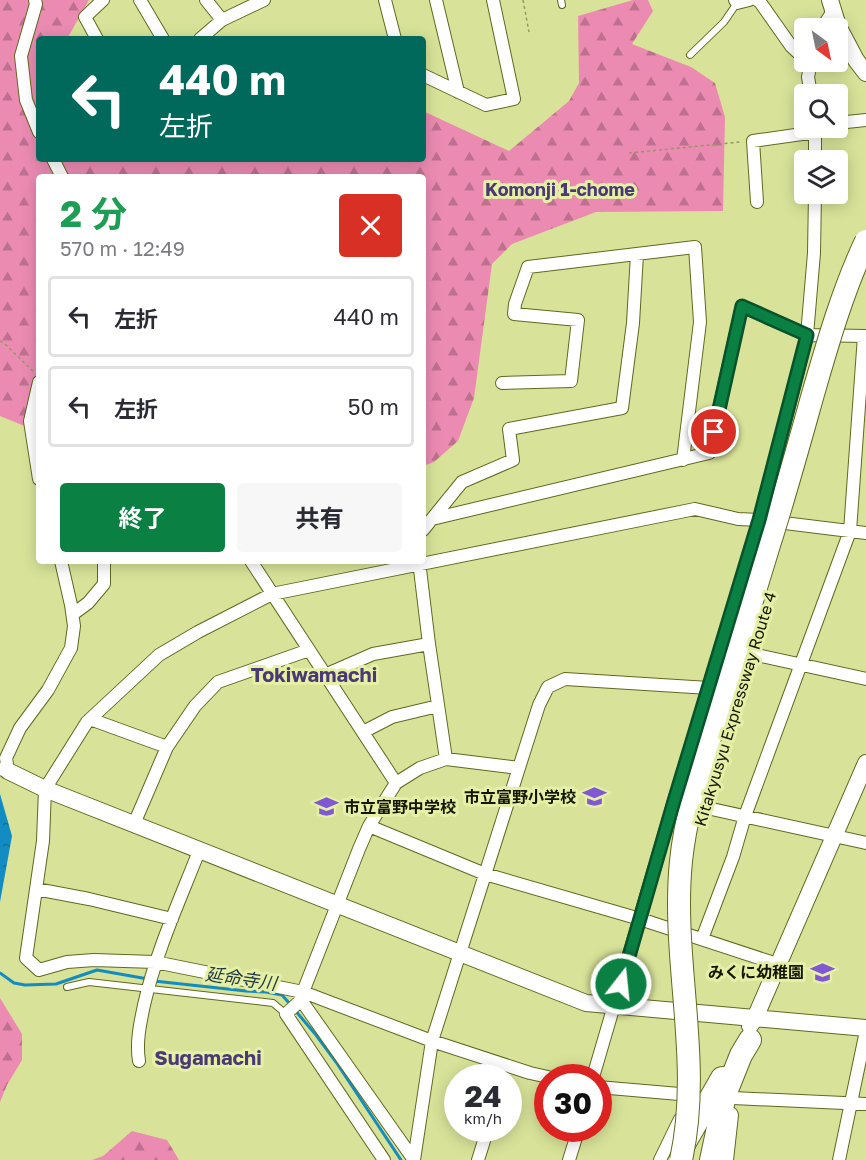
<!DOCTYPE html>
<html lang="ja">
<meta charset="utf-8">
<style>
body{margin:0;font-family:"Golos Text","Noto Sans JP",sans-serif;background:#f7f7f7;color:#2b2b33;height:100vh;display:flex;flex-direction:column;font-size:22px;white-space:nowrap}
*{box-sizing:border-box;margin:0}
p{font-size:20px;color:#7c7c81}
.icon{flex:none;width:33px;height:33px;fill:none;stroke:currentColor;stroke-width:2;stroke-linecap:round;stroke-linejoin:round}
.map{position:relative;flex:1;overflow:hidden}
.panel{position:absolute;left:36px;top:174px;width:390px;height:390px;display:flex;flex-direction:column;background:#fff;border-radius:6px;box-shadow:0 3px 15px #0003}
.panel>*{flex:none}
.hud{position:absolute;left:36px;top:36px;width:390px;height:126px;border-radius:6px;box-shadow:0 3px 15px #0003;background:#00695c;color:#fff;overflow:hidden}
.needle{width:39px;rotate:147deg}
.buttons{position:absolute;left:794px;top:18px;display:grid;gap:12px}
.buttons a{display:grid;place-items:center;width:54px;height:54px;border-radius:6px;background:#fff;box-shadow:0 3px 15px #0003;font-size:30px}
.speed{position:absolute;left:444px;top:1064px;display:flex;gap:12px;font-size:30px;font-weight:700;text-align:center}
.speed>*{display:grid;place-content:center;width:78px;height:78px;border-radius:50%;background:#fff;box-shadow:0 3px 15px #0003;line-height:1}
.speed small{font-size:15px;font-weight:400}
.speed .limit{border:9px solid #d22;background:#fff;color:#111}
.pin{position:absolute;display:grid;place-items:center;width:51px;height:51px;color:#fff;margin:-26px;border:3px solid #fff;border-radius:50%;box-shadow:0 2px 6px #0007}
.me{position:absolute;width:66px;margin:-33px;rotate:16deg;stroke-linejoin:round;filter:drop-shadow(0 0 4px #0008)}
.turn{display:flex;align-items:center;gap:21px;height:126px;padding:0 24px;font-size:27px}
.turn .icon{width:78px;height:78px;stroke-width:2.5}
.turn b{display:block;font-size:42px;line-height:51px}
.round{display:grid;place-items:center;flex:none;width:63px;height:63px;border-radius:6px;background:#f7f7f7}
.headline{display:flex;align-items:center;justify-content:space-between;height:102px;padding:0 24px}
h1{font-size:36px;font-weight:700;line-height:45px;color:#1e9e55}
.button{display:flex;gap:12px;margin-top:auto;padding:12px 24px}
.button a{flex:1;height:69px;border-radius:6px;background:#0b8043;color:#fff;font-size:24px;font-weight:700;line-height:69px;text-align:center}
.button a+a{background:#f7f7f7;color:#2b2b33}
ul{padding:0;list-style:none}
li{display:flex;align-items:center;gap:18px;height:81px;margin:0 12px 9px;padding:0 12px;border:3px solid #e1e1e2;border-radius:6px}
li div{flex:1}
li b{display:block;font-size:22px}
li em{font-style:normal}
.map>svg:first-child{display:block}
.forest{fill:url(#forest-firs)}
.water{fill:url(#water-ripples)}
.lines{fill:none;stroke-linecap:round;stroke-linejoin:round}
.stream{stroke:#138cc2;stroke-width:3}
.lane-casing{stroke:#61681f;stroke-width:8}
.street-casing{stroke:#61681f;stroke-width:14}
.secondary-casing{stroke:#61681f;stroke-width:18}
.highway-casing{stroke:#61681f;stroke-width:24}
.path{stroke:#929a63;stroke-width:1.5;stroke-dasharray:3 3;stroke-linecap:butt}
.lane{stroke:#fff;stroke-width:6}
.street{stroke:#fff;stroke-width:12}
.secondary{stroke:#fff;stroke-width:16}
.highway{stroke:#fff;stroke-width:22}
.highway-bridge-casing{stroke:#61681f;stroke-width:24;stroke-linecap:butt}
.highway-bridge{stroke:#fff;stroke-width:22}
.route-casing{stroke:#07532c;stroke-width:15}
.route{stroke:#0b8043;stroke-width:10}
.labels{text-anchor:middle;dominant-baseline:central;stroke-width:6;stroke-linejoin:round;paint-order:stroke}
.street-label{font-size:16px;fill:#131600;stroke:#e5f0a6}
.poi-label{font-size:16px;font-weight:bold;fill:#131600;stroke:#e5f0a6;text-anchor:end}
.neighbourhood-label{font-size:18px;font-weight:bold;fill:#4b3975;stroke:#e5f0a6}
.water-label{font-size:18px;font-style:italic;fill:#1e3542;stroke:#e5f0a6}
.quarter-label{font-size:20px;font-weight:bold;fill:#4b3975;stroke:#e5f0a6}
</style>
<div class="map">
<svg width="866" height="1160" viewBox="0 0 866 1160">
<defs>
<pattern id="forest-firs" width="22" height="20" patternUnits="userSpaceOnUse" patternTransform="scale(1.5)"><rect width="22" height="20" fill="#ec8bb2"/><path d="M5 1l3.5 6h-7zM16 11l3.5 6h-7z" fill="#be718e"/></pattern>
<pattern id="water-ripples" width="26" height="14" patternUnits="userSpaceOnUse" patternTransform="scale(1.5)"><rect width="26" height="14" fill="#138cc2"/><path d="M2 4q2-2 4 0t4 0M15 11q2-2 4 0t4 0" fill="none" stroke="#10719b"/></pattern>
</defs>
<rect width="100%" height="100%" fill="#d8e399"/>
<path class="forest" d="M0 0H89L67 39H39V159H423V111L509 151 569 101 579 83 578 16 633 0H648L653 11 632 44 691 67 715 83 725 117 723 211 596 212 512 244 492 264 474 398 458 441 434 462 423 466V177H39V432L0 416Z
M0 998 22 1034V1060L7 1085 0 1102Z
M132 1131 167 1140 179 1160H92L103 1156Z"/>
<path class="water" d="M0 794 12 836 0 902Z"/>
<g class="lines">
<path class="stream" d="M0 973 14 983 25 985 56 984 97 970 148 979
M154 981 246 991 266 992 282 995 290 1004
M294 1009 316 1035 336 1062 401 1160"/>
<defs>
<path id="lane" d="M561 0 562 5
M690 55 724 22 737 3
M67 987 89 982 273 1003 286 1014"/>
<path id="street" d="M35 0 36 4 21 56 26 100 39 132
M140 0 163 39
M206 0 222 20
M385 0 395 39
M436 0 458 92
M735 0 737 3 749 0
M757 0 760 2 791 46 804 58
M822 28 833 11
M97 39 85 17 103 0
M200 39 222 20 264 0
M423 75 486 105 514 99 493 0
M811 94 808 77 811 62
M837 123 866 120
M815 128V160
M53 159 62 177
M757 202 753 141 816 132
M39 382 30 421 39 479
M502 383 571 381 578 320 514 314 515 304 528 267 695 247 700 322 683 460
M432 519 709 453 742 306 807 335 866 336
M423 530 462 482 513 460 509 429 622 408 633 323 637 254
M251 561 396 783
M419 561 429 644 446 759
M73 614 88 603 104 584V563L105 561
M734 650 866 679
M325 675 373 654 429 644
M90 719 167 747
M363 732 392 717 438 706
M0 769 8 771 6 758 20 728 48 690 71 648 74 626 71 605 61 561
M689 804 866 843
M134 824 167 747 195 706 218 682 309 650
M369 826 485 874 640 919 777 964
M36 889 89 899 172 919
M702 939 733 857 745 816 850 531 864 336
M301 1000 414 1160
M139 1061C136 1042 140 1024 144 1005 156 952 179 902 199 851
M548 1077 530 1073 432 1041 303 992 155 962 94 960 67 962 39 970 26 958 43 841 45 789 87 722 159 655 198 632 272 594 695 509 738 519 760 520 866 533
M593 1077 674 801 760 520 807 335 814 253 815 194
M598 1087 691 1095
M733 1098 866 1104
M384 1160 286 1014 301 1000 303 992 359 849 369 826 396 783 420 768 446 759 519 768
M414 1160 432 1041 539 705 548 687 565 679 709 688
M478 1160 488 1128
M569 1160 579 1128
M660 1160 680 1119
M839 1160 866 1031"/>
<path id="secondary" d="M830 0 838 26 856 60 866 73
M8 771 45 789 586 1003 866 1028
M750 1026 755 1018 866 763
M725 1160 730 1115"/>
<path id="highway" d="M683 1146 722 1078
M711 1160 725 1095 741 1055 750 1040"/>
</defs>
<use href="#lane" class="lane-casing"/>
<use href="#street" class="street-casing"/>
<use href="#secondary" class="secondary-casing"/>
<use href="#highway" class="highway-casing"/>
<path class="path" d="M523 0 529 32
M629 153 740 142
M0 341 4 343 35 373"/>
<use href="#lane" class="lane"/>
<use href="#street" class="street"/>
<use href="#secondary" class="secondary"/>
<use href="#highway" class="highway"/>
<defs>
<path id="highway-bridge" d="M681 1160C703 1060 671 961 681 861 686 812 702 765 716 718 734 660 752 602 769 545 785 495 799 444 813 394 828 342 843 290 866 241"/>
</defs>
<use href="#highway-bridge" class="highway-bridge-casing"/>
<use href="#highway-bridge" class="highway-bridge"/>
</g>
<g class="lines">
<defs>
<path id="route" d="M621 984 674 801 759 520 807 335 742 306 714 432"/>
</defs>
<use href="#route" class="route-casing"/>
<use href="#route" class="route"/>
</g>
<defs>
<symbol id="school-bare" viewBox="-9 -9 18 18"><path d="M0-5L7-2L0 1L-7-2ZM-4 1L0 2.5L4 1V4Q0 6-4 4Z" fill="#8058d1" stroke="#e5f0a6" stroke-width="2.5" paint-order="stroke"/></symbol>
</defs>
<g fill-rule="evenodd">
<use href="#school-bare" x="578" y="780" width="33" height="33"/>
<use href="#school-bare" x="310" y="790" width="33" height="33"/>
<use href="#school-bare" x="806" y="956" width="33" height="33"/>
</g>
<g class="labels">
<g class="street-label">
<text transform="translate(735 709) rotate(-73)">Kitakyusyu Expressway Route 4</text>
</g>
<g class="poi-label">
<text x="576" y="797">市立富野小学校</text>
<text x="344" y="807" text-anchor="start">市立富野中学校</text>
<text x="804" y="972">みくに幼稚園</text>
</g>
<g class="neighbourhood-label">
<text x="560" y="189">Komonji 1-chome</text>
</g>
<g class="water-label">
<text transform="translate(241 978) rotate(8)">延命寺川</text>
</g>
<g class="quarter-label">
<text x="314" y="674">Tokiwamachi</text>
<text x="208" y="1057">Sugamachi</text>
</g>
</g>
</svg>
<div class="buttons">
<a><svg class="needle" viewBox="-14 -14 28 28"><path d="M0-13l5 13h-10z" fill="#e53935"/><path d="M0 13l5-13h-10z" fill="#7c7c81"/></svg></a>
<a><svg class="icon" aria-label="search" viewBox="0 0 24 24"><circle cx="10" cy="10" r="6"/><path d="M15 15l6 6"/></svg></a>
<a><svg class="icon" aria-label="layers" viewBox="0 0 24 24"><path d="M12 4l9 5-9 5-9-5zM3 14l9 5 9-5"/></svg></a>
</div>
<div class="speed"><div>24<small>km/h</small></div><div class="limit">30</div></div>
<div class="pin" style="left:714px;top:432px;background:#d93025"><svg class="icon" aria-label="arrive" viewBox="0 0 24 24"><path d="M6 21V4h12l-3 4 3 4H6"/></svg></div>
<svg class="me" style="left:621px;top:984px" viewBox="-20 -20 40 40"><circle r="17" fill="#0b8043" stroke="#fff" stroke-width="3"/><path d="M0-11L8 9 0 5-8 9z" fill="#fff"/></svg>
<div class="hud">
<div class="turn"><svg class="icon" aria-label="left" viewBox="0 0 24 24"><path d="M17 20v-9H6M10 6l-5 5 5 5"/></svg><div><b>440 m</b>左折</div></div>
</div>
<section class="panel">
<div class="headline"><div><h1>2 分</h1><p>570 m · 12:49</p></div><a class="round" style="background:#d93025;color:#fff"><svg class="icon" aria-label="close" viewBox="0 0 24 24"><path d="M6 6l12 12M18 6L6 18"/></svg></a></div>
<ul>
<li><svg class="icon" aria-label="left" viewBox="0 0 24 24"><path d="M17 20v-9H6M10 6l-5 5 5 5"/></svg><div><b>左折</b></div><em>440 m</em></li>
<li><svg class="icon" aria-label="left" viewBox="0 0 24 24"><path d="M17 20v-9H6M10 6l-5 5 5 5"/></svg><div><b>左折</b></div><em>50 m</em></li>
</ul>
<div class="button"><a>終了</a><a>共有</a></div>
</section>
</div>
